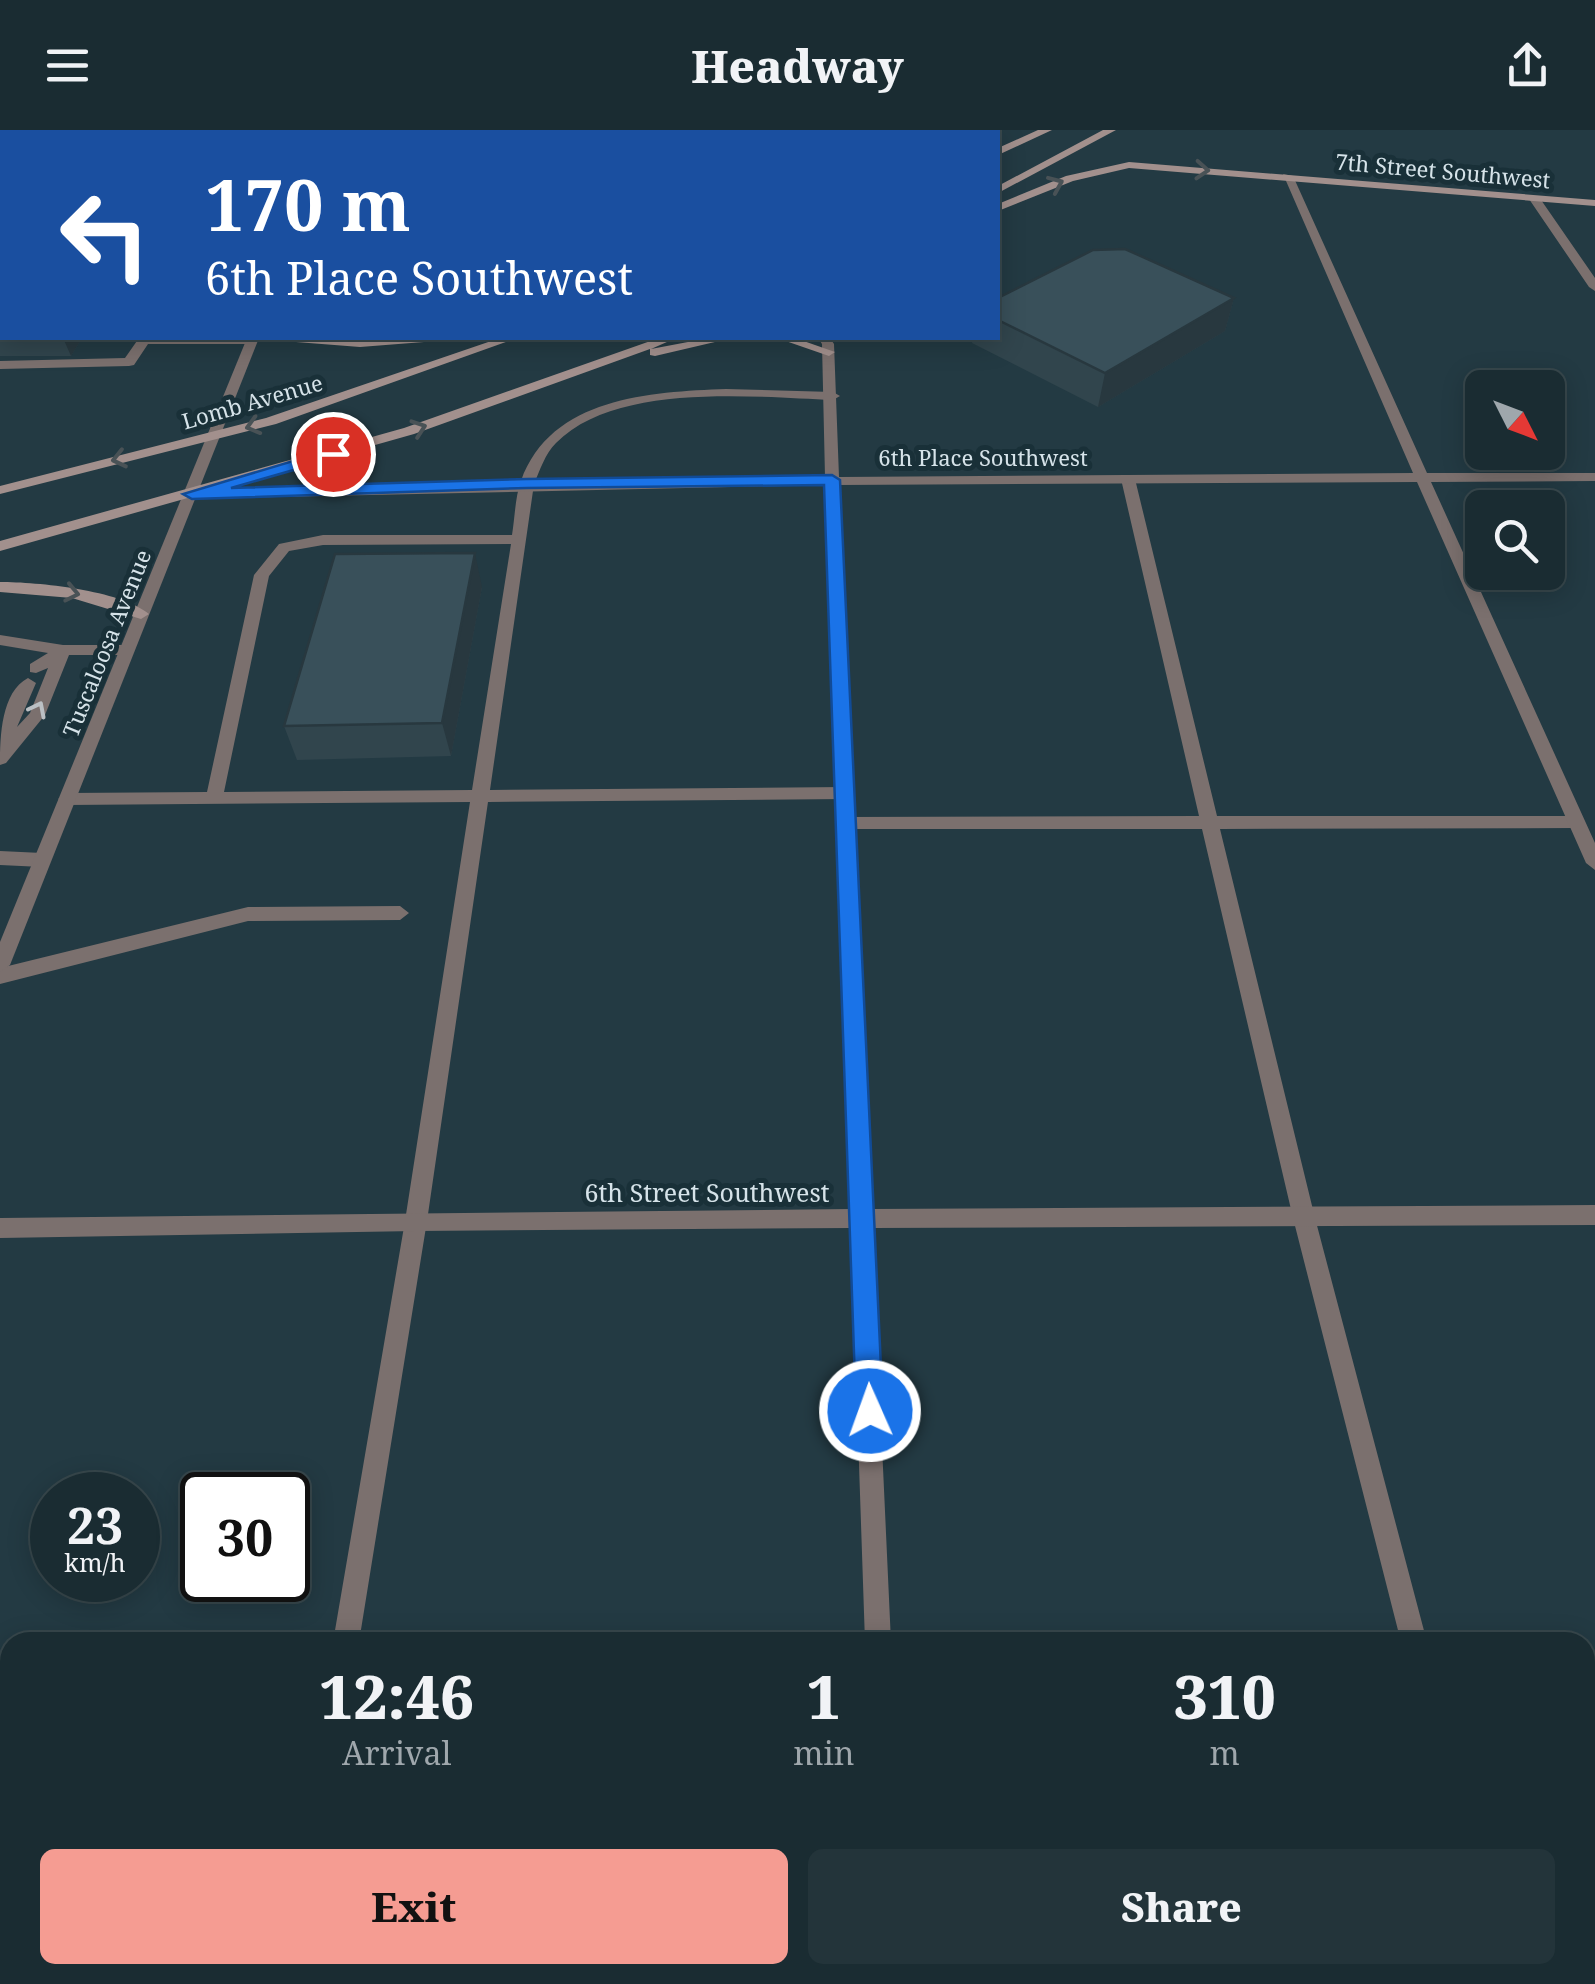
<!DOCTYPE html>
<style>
body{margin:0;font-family:"Noto Serif",serif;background:#23343a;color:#f1f3f6;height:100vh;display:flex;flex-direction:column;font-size:38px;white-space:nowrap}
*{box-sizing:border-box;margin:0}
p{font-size:32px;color:#9fa7ac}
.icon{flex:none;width:55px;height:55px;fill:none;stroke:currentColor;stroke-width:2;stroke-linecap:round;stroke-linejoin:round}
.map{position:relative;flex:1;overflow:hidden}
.sheet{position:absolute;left:0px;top:1502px;width:1595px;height:352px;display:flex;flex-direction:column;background:#1a2c32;border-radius:30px 30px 0 0;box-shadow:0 5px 25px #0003,0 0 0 2px #38484d}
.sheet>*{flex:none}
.top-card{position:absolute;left:0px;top:0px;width:1000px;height:210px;box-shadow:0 5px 25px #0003,0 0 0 2px #38484d;background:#1a4fa0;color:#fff;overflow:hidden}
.needle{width:65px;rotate:132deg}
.fabs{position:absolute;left:1465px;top:240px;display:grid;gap:20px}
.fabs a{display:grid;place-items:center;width:100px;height:100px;border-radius:15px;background:#1a2c32;box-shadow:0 5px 25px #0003,0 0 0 2px #38484d;font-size:50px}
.speed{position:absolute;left:30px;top:1342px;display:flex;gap:20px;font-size:50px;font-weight:700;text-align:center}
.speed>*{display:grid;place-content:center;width:130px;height:130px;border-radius:50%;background:#1a2c32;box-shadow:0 5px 25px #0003,0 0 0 2px #38484d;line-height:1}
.speed small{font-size:25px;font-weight:400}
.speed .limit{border:5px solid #111;border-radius:15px;background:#fff;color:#111}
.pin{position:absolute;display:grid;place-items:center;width:85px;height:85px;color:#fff;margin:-42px;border:5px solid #fff;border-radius:50%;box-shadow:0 2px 10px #0007}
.me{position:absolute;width:110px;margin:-55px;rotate:358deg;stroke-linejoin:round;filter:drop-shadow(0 0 8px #0008)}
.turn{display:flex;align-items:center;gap:35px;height:210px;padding:0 40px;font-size:45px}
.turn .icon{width:130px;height:130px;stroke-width:2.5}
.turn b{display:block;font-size:70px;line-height:85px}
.eta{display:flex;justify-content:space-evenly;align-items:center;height:170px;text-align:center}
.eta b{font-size:60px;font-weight:800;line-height:70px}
.cta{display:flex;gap:20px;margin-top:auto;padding:20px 40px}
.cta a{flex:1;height:115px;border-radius:15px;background:#f59c92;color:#111;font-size:40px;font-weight:800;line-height:115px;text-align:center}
.cta a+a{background:#23343a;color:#f1f3f6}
header{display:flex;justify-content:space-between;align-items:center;height:130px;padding:0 40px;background:#1a2c32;font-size:45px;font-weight:800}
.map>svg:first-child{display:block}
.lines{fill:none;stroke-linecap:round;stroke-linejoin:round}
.service{fill:#7b706e;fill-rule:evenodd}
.minor{fill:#7b706e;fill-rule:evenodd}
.tertiary{fill:#7b706e;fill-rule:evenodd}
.secondary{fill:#a2908d;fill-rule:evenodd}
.wall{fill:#31454d}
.shaded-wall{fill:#28383f}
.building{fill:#39505a;stroke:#28383f;stroke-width:2.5}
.oneway{stroke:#495256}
.oneway2{stroke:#bbc0c4}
.route{fill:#1a73e8;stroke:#114b97;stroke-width:2.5}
.labels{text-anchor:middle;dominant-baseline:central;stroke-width:10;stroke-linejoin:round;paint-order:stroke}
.far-street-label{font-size:22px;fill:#d6e3e9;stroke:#193038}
.street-label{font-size:25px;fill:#d6e3e9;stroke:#193038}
</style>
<header><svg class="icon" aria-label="menu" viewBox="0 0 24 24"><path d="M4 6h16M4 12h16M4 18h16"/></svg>Headway<svg class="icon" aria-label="share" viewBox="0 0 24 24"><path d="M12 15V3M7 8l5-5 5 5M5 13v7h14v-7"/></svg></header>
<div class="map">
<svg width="1595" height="1854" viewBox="0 0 1595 1854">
<rect width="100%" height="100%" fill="#233a43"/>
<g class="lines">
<path class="service" d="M1531 67H1539L1595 148V161L1589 157 1529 69Z
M139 208 258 210 252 214H148L134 235 129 236 0 239V231L125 228Z
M726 259 833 262 840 266 833 270C754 267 616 252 556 313 545 324 540 340 534 354L490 660 846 657 855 663 846 669 488 672 427 1091 359 1512H333L405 1091 470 672 67 675 58 669 67 663 207 662 254 445 279 414 323 405H512C515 387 515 367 521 351 551 267 650 262 726 259ZM511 414 472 660 224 662 269 446 289 421 323 415Z
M1128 345 1135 349 1217 686H1576L1585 692 1576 698 1220 699 1315 1088 1427 1512H1401L1293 1088 1202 699H847L838 693 847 687 1199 686 1121 349Z
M0 505 63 515H126L134 520 126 525H69L45 585 6 633 0 635C0 607 1 562 28 548L36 553 17 597 30 583 48 538 36 543 30 542V534L48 523 0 515Z
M400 776 409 783 400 790 248 791 0 854V838L248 777Z
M276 1845H306L305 1854H275Z
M1485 1845H1515L1517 1854H1487Z"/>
<path class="minor" d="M1283 44 1293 46 1427 343H1595V351L1431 352 1595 713V740L1586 733 1417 352 839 355 872 1079 1595 1075V1095L872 1098 891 1512H865L851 1098 416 1101 0 1108V1088L850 1079 825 355 191 369 184 365 191 361 825 347 822 214 818 208H830L834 214 839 347 1413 343Z
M0 65H2V71H0Z
M0 721 42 723 51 730 42 737 0 735Z
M876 1845H906V1854H876Z"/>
<path class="tertiary" d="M247 208H259L10 835 0 842V812Z"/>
<path class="secondary" d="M1038 0H1052L998 25V18Z
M1103 0H1116L998 63V56Z
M1129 32 1595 70V76L1129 38 1073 51 998 81V74L1066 46Z
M290 208H430L424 212 360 217 296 212Z
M500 208H517L276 294 0 364V356L266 288Z
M659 208H676L651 219 709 208H732L655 226 650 225V219L414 304 0 421V411L404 298Z
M777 208H795L835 222 829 226Z
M0 452C38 452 120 460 149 484L141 489 72 468 0 462Z"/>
</g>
<path class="wall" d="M91 0H289L287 2H91Z
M403 0H812L811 2H404Z
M2 99V208H82L71 226H0V103Z
M998 168H1234L1225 201 1098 277 972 213 973 208H998Z
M482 457 451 626 297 630 284 596Z"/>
<path class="shaded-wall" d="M256 0H289L287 2H254Z
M680 0H693V2H679Z
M1234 168 1225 201 1098 277 1105 243Z
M63 208H82L71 226Z
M475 423 482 457 451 626 442 593Z"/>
<path class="building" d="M96 0H256L254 2H143Z
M632 0H680L679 2H631Z
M2 99V200H0V103Z
M1125 119 1234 168 1105 243 998 190V168L1093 120Z
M475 423 442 593 284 596 335 424Z"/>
<defs><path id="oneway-chevron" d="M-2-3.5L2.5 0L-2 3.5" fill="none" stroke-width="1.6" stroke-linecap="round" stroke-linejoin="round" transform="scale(2.5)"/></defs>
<g class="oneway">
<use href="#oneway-chevron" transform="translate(1202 40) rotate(4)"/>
<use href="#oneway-chevron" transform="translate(1056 54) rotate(-23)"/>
<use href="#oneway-chevron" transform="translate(253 296) rotate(164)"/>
<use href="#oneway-chevron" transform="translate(419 298) rotate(-19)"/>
<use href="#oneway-chevron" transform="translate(119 329) rotate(167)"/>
<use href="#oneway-chevron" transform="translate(72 463) rotate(12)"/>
</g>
<use class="oneway2" href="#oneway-chevron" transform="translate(38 579) rotate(-63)"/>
<path class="route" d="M333 319 339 320V327L231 358 527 349 832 345 840 350 883 1281 879 1290 870 1294 860 1290 856 1281 824 355 527 358 192 369 183 364Z"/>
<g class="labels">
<g class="far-street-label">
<text transform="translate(1443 40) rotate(5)">7th Street Southwest</text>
<text transform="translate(252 271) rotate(-16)">Lomb Avenue</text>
<text x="983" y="327">6th Place Southwest</text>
<text transform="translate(106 513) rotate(-68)">Tuscaloosa Avenue</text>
</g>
<g class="street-label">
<text x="707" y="1062">6th Street Southwest</text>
</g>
</g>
</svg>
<div class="fabs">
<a><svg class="needle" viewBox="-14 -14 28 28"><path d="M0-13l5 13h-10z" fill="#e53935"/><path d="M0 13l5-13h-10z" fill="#9fa7ac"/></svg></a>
<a><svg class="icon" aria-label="search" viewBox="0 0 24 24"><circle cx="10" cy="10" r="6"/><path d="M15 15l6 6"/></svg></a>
</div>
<div class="speed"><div>23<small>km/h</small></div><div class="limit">30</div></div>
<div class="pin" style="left:333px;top:324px;background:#d93025"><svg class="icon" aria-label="arrive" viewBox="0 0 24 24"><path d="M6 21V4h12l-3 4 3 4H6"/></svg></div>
<svg class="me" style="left:870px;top:1281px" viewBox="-20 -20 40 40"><circle r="17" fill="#1a73e8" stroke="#fff" stroke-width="3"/><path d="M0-11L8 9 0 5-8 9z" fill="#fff"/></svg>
<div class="top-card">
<div class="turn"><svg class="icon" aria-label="left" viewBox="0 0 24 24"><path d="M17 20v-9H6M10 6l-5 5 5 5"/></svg><div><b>170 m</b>6th Place Southwest</div></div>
</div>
<section class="sheet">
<div class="eta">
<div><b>12:46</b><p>Arrival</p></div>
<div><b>1</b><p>min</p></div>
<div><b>310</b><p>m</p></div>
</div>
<div class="cta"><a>Exit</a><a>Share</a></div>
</section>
</div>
